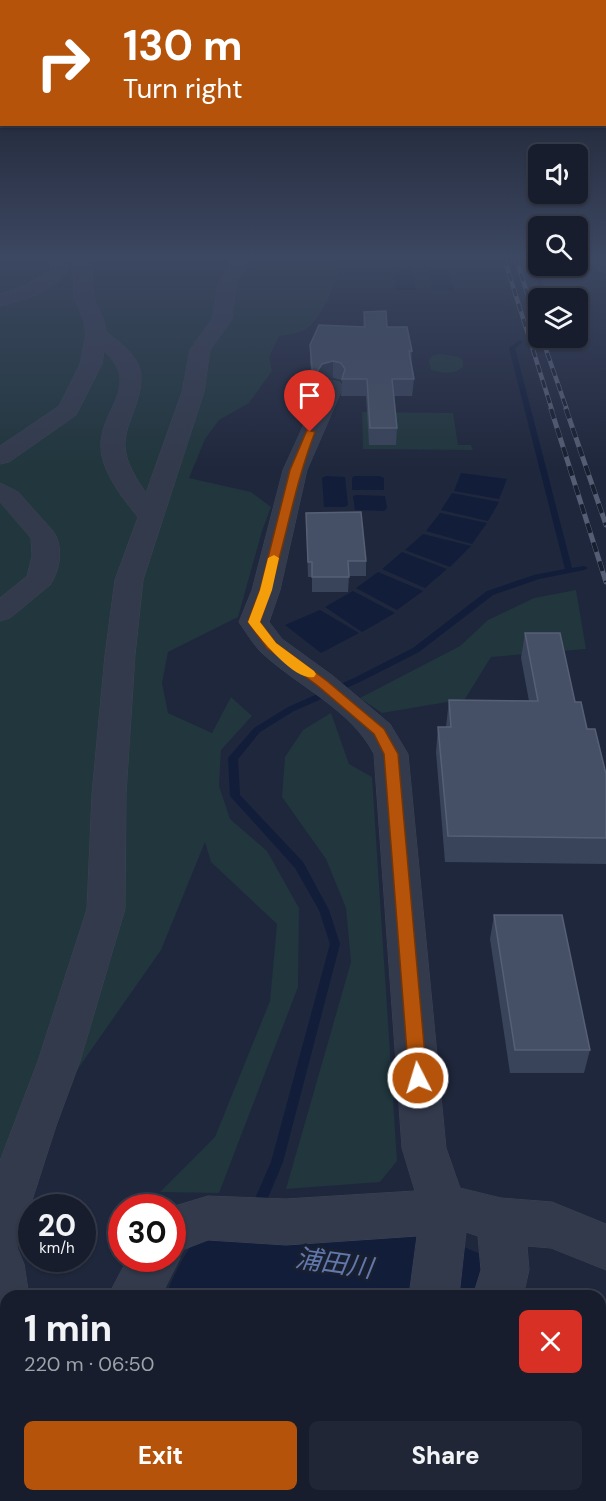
<!DOCTYPE html>
<meta charset="utf-8">
<style>
body{margin:0;font-family:"DM Sans","Noto Sans JP",sans-serif;background:#202635;color:#f1f3f6;height:100vh;display:flex;flex-direction:column;font-size:22px;white-space:nowrap}
*{box-sizing:border-box;margin:0}
p{font-size:20px;color:#9ea2aa}
.icon{flex:none;width:33px;height:33px;fill:none;stroke:currentColor;stroke-width:2;stroke-linecap:round;stroke-linejoin:round}
.map{position:relative;flex:1;overflow:hidden}
.side{position:absolute;left:0px;top:1290px;width:606px;height:212px;display:flex;flex-direction:column;background:#171d2d;border-radius:18px 18px 0 0;box-shadow:0 2px 4px #0004,0 0 0 2px #363b49}
.side>*{flex:none}
.top-card{position:absolute;left:0px;top:0px;width:606px;height:126px;box-shadow:0 2px 4px #0004,0 0 0 2px #363b49;background:#b45309;color:#fff;overflow:hidden}
.buttons{position:absolute;left:528px;top:144px;display:grid;gap:12px}
.buttons a{display:grid;place-items:center;width:60px;height:60px;border-radius:9px;background:#171d2d;box-shadow:0 2px 4px #0004,0 0 0 2px #363b49;font-size:30px}
.speed{position:absolute;left:18px;top:1194px;display:flex;gap:12px;font-size:30px;font-weight:700;text-align:center}
.speed>*{display:grid;place-content:center;width:78px;height:78px;border-radius:50%;background:#171d2d;box-shadow:0 2px 4px #0004,0 0 0 2px #363b49;line-height:1}
.speed small{font-size:15px;font-weight:400}
.speed .limit{border:9px solid #d22;background:#fff;color:#111}
.pin{position:absolute;display:grid;place-items:center;width:51px;height:51px;color:#fff;margin:-62px -26px;border-radius:50% 50% 50% 0;rotate:-45deg;box-shadow:0 0 6px #0007}
.pin .icon{rotate:45deg}
.me{position:absolute;width:66px;margin:-33px;rotate:355deg;stroke-linejoin:round;filter:drop-shadow(0 0 4px #0008)}
.turn{display:flex;align-items:center;gap:21px;height:126px;padding:0 24px;font-size:27px}
.turn .icon{width:78px;height:78px;stroke-width:2.5}
.turn b{display:block;font-size:42px;line-height:51px}
.round{display:grid;place-items:center;flex:none;width:63px;height:63px;border-radius:9px;background:#202635}
.summary{display:flex;align-items:center;justify-content:space-between;height:102px;padding:0 24px}
h1{font-size:36px;font-weight:800;line-height:45px}
.cta{display:flex;gap:12px;margin-top:auto;padding:12px 24px}
.cta a{flex:1;height:69px;border-radius:9px;background:#b45309;color:#fff;font-size:24px;font-weight:800;line-height:69px;text-align:center}
.cta a+a{background:#202635;color:#f1f3f6}
.map>svg:first-child{display:block}
.green{fill:#21363d}
.water{fill:#121d3a}
.lines{fill:none;stroke-linecap:round;stroke-linejoin:round}
.stream{fill:#121d3a;fill-rule:evenodd}
.river{fill:#121d3a;fill-rule:evenodd}
.minor-casing{stroke:#3c4355;stroke-width:1}
.minor{fill:#333a4c;fill-rule:evenodd}
.rail-far1-casing{stroke:#545d73;stroke-width:4.5}
.rail-casing{stroke:#545d73;stroke-width:5}
.rail-far1{stroke:#181f30;stroke-width:3;stroke-dasharray:8;stroke-linecap:butt}
.rail{stroke:#181f30;stroke-width:4;stroke-dasharray:10;stroke-linecap:butt}
.wall{fill:#39435a}
.shaded-wall{fill:#293349}
.building{fill:#455066;stroke:#565f75;stroke-width:1.5}
.route{fill:#b45309;stroke:#753606;stroke-width:1.5}
.slow{fill:#f59e0b}
.labels{text-anchor:middle;dominant-baseline:central;stroke-width:6;stroke-linejoin:round;paint-order:stroke}
.near-water-label{font-size:26px;font-style:italic;fill:#6278ab;stroke:#181f30}
</style>
<div class="map">
<svg width="606" height="1501" viewBox="0 0 606 1501">
<rect width="100%" height="100%" fill="#1f273c"/>
<path class="green" d="M0 258H340C341 277 320 324 302 331 295 334 286 335 279 336L269 357 272 371 249 403 219 420 205 439 189 478 251 492 271 507 262 531 238 617 168 652 162 683 168 713 212 733 231 697 252 716 221 750 219 786 230 819 267 851 299 908 298 987 219 1193 160 1192 215 1137 270 1001 277 924 211 862 205 842 161 950 0 1180Z
M442 354 459 357 463 361V367C453 375 443 373 431 370L429 360 433 355Z
M362 412 453 413 458 445H471L473 450 363 449Z
M576 590 586 649 491 657 465 699 382 713 360 698 460 646 488 620 534 598Z
M331 713 349 764 372 777 397 1161 380 1182 286 1189 351 962 346 908 326 859 282 797 285 757 303 730Z
M231 1242 184 1296H163L194 1246Z
M142 1496H201L198 1501H139Z"/>
<path class="water" d="M393 269H413L416 290H396Z
M428 269H448L454 291H433Z
M461 473 507 479 499 499 454 491Z
M326 476 345 477 348 505 345 507H324L322 478Z
M354 476H380L384 478V490H352V478Z
M452 493 499 502 488 521 441 510Z
M356 495 385 496 387 508 384 511 355 510 353 496Z
M440 513 487 523 472 544 426 531Z
M423 534 471 546 450 567 405 550Z
M402 552 447 569 425 588 382 569Z
M378 572 423 591 397 610 356 588Z
M353 591 395 613 362 632 325 607Z
M320 610 359 633 321 653 285 625Z"/>
<g class="lines">
<path class="stream" d="M529 258H534L548 298H543Z
M555 338H561L556 341H552V339Z
M520 340 523 342 515 348 572 568 584 566 588 568 584 570 539 579 493 595 419 652 360 682 294 711 260 732 238 759 240 795 303 862 329 910 340 944 283 1162 262 1212 257 1214 252 1212 251 1208 271 1162 330 944 319 910 295 868 230 796 228 758 254 728 288 707 354 678 413 648 487 591 534 575 565 569 509 348Z
M247 1225 252 1227 253 1231 241 1263 236 1264 231 1263 229 1258 242 1227Z"/>
<path class="river" d="M254 1212 321 1216 445 1239 506 1265 519 1296H165C173 1277 189 1242 206 1229 218 1219 239 1215 254 1212Z
M600 1307 606 1309V1400L600 1398Z
M29 1496H129L127 1501H27Z"/>
<defs>
<path id="minor" d="M48 258H66L68 270C52 293 25 300 0 306V294L26 285 47 272 50 269Z
M73 258H91L94 298 104 321 106 332C140 357 149 370 134 410 130 422 124 434 125 447 126 463 137 480 146 493L182 392 190 350 212 319 218 285 231 258H249L236 285 232 319 210 350 204 392 143 580 135 655 126 794 125 909 80 1061 56 1126 17 1247 24 1264 29 1296H6V1326L0 1323V1161L38 1061 87 909 92 794 105 655 115 580 138 517C123 499 102 472 101 448 99 409 143 386 104 351L102 364 76 415 9 462 0 464V446L59 406 80 364 86 335 84 321 74 298Z
M593 258H606V273L599 271Z
M332 380 340 382 343 387 307 470 280 590 269 622 282 639 333 676 390 724 408 754 446 1148 460 1188 501 1198 552 1202 606 1224V1270L551 1248 527 1246 529 1270 523 1296H473L481 1270 478 1236 466 1232 459 1296H409L417 1236 286 1245 208 1240 177 1252 180 1258 161 1296H108L128 1258H172V1208H168L208 1196 286 1199 415 1191 402 1148 374 754C351 709 297 686 261 652 253 644 246 632 239 622L252 590 283 470 321 387 324 382Z
M0 483 18 492 53 531C64 546 60 571 50 585L10 618 0 621V598L27 576 32 556 31 538 0 502Z
M6 1471V1496H40L38 1501H0V1473Z
M412 1496H468L466 1501H410Z"/>
</defs>
<use href="#minor" class="minor-casing"/>
<use href="#minor" class="minor"/>
<defs>
<path id="rail-far1" d="M504 258 552 410
M516 258 538 327
M542 338 567 410"/>
<path id="rail" d="M551 409 606 582
M566 409 606 525"/>
</defs>
<use href="#rail-far1" class="rail-far1-casing"/>
<use href="#rail" class="rail-casing"/>
<use href="#rail-far1" class="rail-far1"/>
<use href="#rail" class="rail"/>
</g>
<path class="wall" d="M364 312 387 327 412 351 411 363 414 379 412 396H394L397 428 396 445H369L366 396H341L342 382 341 380 333 378 322 381 313 395 310 362V345L363 327Z
M306 513 366 561V576H349L348 592H312V577H308Z
M525 633 575 702 587 729 606 774V864L445 862 436 752 438 727H446L449 700 529 701 521 658Z
M494 915 590 1050 584 1073H510L490 939Z"/>
<path class="shaded-wall" d="M333 361V378L322 381 313 395V378L322 364Z"/>
<path class="building" d="M386 311 387 327H407L412 351H409L414 379H392L397 428H370L367 379H342L345 369 341 363 333 361 322 364 313 378 310 345 319 325 365 327 364 312Z
M361 512 366 561H348L349 577H312V562H308L306 513Z
M525 633H560L575 702H581L587 729H595L606 774V838L448 836 438 727H451L449 700 538 701Z
M494 915H562L590 1050H515Z"/>
<linearGradient id="sky" x2="0" y2="1"><stop stop-color="#111521"/><stop offset="0.55" stop-color="#3c4761"/><stop offset="1" stop-color="#3c4761" stop-opacity="0"/></linearGradient>
<rect width="606" height="468" fill="url(#sky)"/>
<path class="route" d="M307 430 315 432C291 494 283 560 260 622L276 643 327 681 384 729 398 754 427 1078 424 1084 418 1086 412 1084 409 1078 384 754 374 734 318 686 267 648 248 622 260 590 290 470Z"/>
<path class="slow" d="M274 555 279 558 272 590 260 622 276 643 314 671 316 674 314 677C294 681 259 637 248 622L260 590 268 558Z"/>
<g class="labels">
<g class="near-water-label">
<text transform="translate(334 1263) rotate(8)">浦田川</text>
</g>
</g>
</svg>
<div class="buttons">
<a><svg class="icon" aria-label="sound" viewBox="0 0 24 24"><path d="M4 9h4l5-4v14l-5-4H4zM17 9q2 3 0 6"/></svg></a>
<a><svg class="icon" aria-label="search" viewBox="0 0 24 24"><circle cx="10" cy="10" r="6"/><path d="M15 15l6 6"/></svg></a>
<a><svg class="icon" aria-label="layers" viewBox="0 0 24 24"><path d="M12 4l9 5-9 5-9-5zM3 14l9 5 9-5"/></svg></a>
</div>
<div class="speed"><div>20<small>km/h</small></div><div class="limit">30</div></div>
<div class="pin" style="left:310px;top:432px;background:#d93025"><svg class="icon" aria-label="arrive" viewBox="0 0 24 24"><path d="M6 21V4h12l-3 4 3 4H6"/></svg></div>
<svg class="me" style="left:418px;top:1078px" viewBox="-20 -20 40 40"><circle r="17" fill="#b45309" stroke="#fff" stroke-width="3"/><path d="M0-11L8 9 0 5-8 9z" fill="#fff"/></svg>
<div class="top-card">
<div class="turn"><svg class="icon" aria-label="right" viewBox="0 0 24 24"><path d="M7 20v-9h11M14 6l5 5-5 5"/></svg><div><b>130 m</b>Turn right</div></div>
</div>
<section class="side">
<div class="summary"><div><h1>1 min</h1><p>220 m · 06:50</p></div><a class="round" style="background:#d93025;color:#fff"><svg class="icon" aria-label="close" viewBox="0 0 24 24"><path d="M6 6l12 12M18 6L6 18"/></svg></a></div>
<div class="cta"><a>Exit</a><a>Share</a></div>
</section>
</div>
